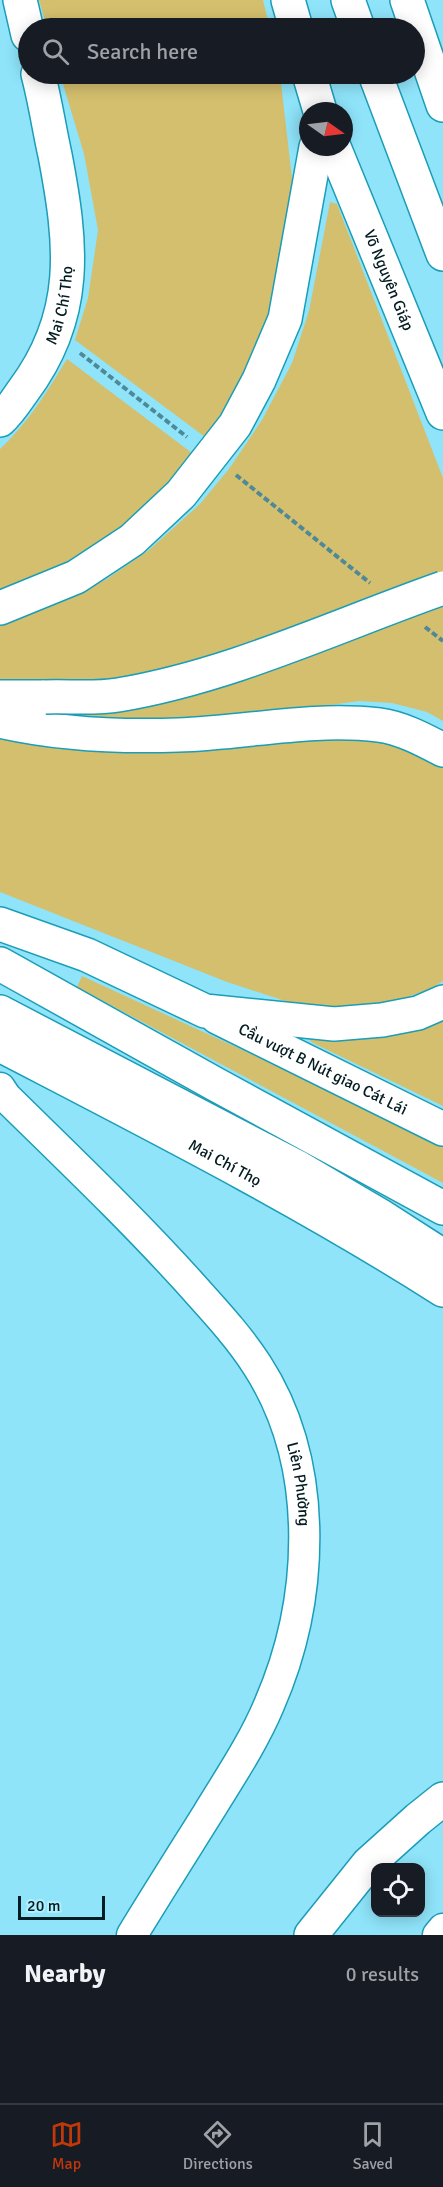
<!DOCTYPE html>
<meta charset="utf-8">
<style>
body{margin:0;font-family:Signika,sans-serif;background:#20242c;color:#f1f3f6}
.controls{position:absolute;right:18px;bottom:18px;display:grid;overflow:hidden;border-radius:12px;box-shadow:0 3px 15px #0003}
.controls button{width:54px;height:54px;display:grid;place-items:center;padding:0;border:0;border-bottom:2px solid #363941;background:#171b24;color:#f1f3f6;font:30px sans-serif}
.compass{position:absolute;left:299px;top:102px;width:54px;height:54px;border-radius:50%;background:#171b24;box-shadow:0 3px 15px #0003;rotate:104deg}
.scale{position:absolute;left:18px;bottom:15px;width:87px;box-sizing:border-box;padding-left:6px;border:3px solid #031c21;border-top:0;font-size:16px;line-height:21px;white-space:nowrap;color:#031c21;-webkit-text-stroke:4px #b1eefe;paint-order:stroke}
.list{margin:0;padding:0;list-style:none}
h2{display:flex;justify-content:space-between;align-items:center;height:78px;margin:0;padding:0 24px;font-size:26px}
h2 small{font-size:20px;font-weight:400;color:#9ea1a6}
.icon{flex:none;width:33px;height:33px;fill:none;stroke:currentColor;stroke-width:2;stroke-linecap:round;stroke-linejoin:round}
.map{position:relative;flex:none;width:443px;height:1935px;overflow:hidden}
.search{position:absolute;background:#171b24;box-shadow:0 3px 15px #0003;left:18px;right:18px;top:18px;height:66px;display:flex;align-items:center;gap:15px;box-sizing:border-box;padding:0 21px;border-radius:33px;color:#9ea1a6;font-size:22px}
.sheet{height:168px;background:#171b24}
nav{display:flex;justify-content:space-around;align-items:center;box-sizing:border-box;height:84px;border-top:2px solid #363941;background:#171b24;font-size:16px;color:#9ea1a6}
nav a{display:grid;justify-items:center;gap:3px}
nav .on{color:#c1380b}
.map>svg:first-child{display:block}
</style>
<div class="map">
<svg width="443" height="1935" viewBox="0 0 443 1935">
<rect width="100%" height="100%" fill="#8fe4fa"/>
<path fill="#d4bf6e" d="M39 0H263L270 28H47Z
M60 74H280L293 187 273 315 252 370 209 440 75 340 88 298 98 230 84 154Z
M330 202 337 204 443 478V721L427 712 392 703 359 701 194 724 58 718 100 713 99 679 0 684V623L49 607 107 579 149 550 199 505 229 469 262 420 292 363 309 311Z
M67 359 196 456 151 507 98 548 54 572 0 591V449C28 423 47 392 67 359Z
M348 733 385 737 443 761V981L432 988 394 1002 344 1008 294 1004 227 982 0 892V739L34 744 189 752Z
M82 976 383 1115 443 1147V1183L77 987Z
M443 1019V1106L311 1042 307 1035Z"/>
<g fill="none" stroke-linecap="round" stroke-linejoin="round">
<defs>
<g id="tertiary">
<path id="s1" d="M0 1088 6 1097C67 1157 130 1217 188 1281 212 1308 237 1334 257 1365 321 1464 315 1600 269 1705 253 1743 230 1777 208 1813 183 1853 157 1894 132 1935"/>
<path d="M438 1935 443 1929"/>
</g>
<g id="secondary">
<path d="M20 0 28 35"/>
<path id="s2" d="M0 420C9 412 16 401 23 391 80 315 72 244 55 155 49 128 45 100 38 74"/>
<path d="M0 1012 299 1168 379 1215 443 1256"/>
<path id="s3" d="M0 1045C150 1123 300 1199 443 1290"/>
</g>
<g id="trunk">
<path d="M288 0 296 28"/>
<path d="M348 0 358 28"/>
<path d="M407 0 443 105"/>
<path d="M309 74 320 111"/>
<path d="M375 74 443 254"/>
<path id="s4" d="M334 147 443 413"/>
<path d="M0 608 76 577 132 540 181 494 235 425 259 380 285 319 316 147"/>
<path d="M0 697H45"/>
<path d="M0 721C57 734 119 737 178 735 245 733 311 717 379 725 402 728 424 740 443 750"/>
<path d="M0 924 87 955 205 1011 334 1024 382 1020 418 1013 443 1002"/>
<path d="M0 964 215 1084 443 1208"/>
<path id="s5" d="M217 1017 443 1129"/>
<path d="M311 1935 368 1864 418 1819 443 1799"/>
</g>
</defs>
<use href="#tertiary" stroke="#1b9db7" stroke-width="33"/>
<use href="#secondary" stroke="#1b9db7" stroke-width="36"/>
<use href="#trunk" stroke="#1b9db7" stroke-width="36"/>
<path stroke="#4f8997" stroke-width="4" stroke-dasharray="6 3" stroke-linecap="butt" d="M80 353 187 437
M236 475 370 583
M425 627 443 641"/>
<use href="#tertiary" stroke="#fff" stroke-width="30"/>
<use href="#secondary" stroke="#fff" stroke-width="33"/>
<use href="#trunk" stroke="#fff" stroke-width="33"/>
<defs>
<path id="trunk-bridge" d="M45 697C68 696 94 699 118 695 231 676 335 626 443 588"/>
</defs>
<use href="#trunk-bridge" stroke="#1b9db7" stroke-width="36" stroke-linecap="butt"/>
<use href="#trunk-bridge" stroke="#fff" stroke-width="33"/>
</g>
<g text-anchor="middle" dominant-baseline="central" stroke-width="4.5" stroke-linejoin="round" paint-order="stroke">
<g font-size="16" fill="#031c21" stroke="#b1eefe">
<text stroke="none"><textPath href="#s4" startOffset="144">Võ Nguyên Giáp</textPath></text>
<text stroke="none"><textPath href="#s2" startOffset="132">Mai Chí Thọ</textPath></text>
<text stroke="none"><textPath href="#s5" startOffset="118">Cầu vượt B Nút giao Cát Lái</textPath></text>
<text stroke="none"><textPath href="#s3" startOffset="254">Mai Chí Thọ</textPath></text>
<text stroke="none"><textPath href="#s1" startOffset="506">Liên Phường</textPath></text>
</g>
</g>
</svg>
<div class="controls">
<button><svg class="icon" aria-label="locate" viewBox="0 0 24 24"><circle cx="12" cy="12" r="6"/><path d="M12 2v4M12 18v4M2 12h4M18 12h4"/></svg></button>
</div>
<svg class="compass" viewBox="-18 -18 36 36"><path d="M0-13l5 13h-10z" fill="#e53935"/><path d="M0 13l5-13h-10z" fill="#9ea1a6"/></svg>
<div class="scale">20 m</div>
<div class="search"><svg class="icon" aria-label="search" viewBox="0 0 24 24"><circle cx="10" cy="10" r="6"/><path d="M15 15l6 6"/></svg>Search here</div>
</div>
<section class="sheet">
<h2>Nearby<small>0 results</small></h2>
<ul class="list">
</ul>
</section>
<nav>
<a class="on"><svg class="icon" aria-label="map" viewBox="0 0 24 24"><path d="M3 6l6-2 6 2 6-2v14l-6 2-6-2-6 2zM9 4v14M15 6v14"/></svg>Map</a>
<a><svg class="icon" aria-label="directions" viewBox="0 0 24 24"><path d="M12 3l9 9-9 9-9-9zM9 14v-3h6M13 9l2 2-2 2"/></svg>Directions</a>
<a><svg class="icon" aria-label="saved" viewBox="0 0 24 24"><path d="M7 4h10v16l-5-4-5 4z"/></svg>Saved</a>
</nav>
